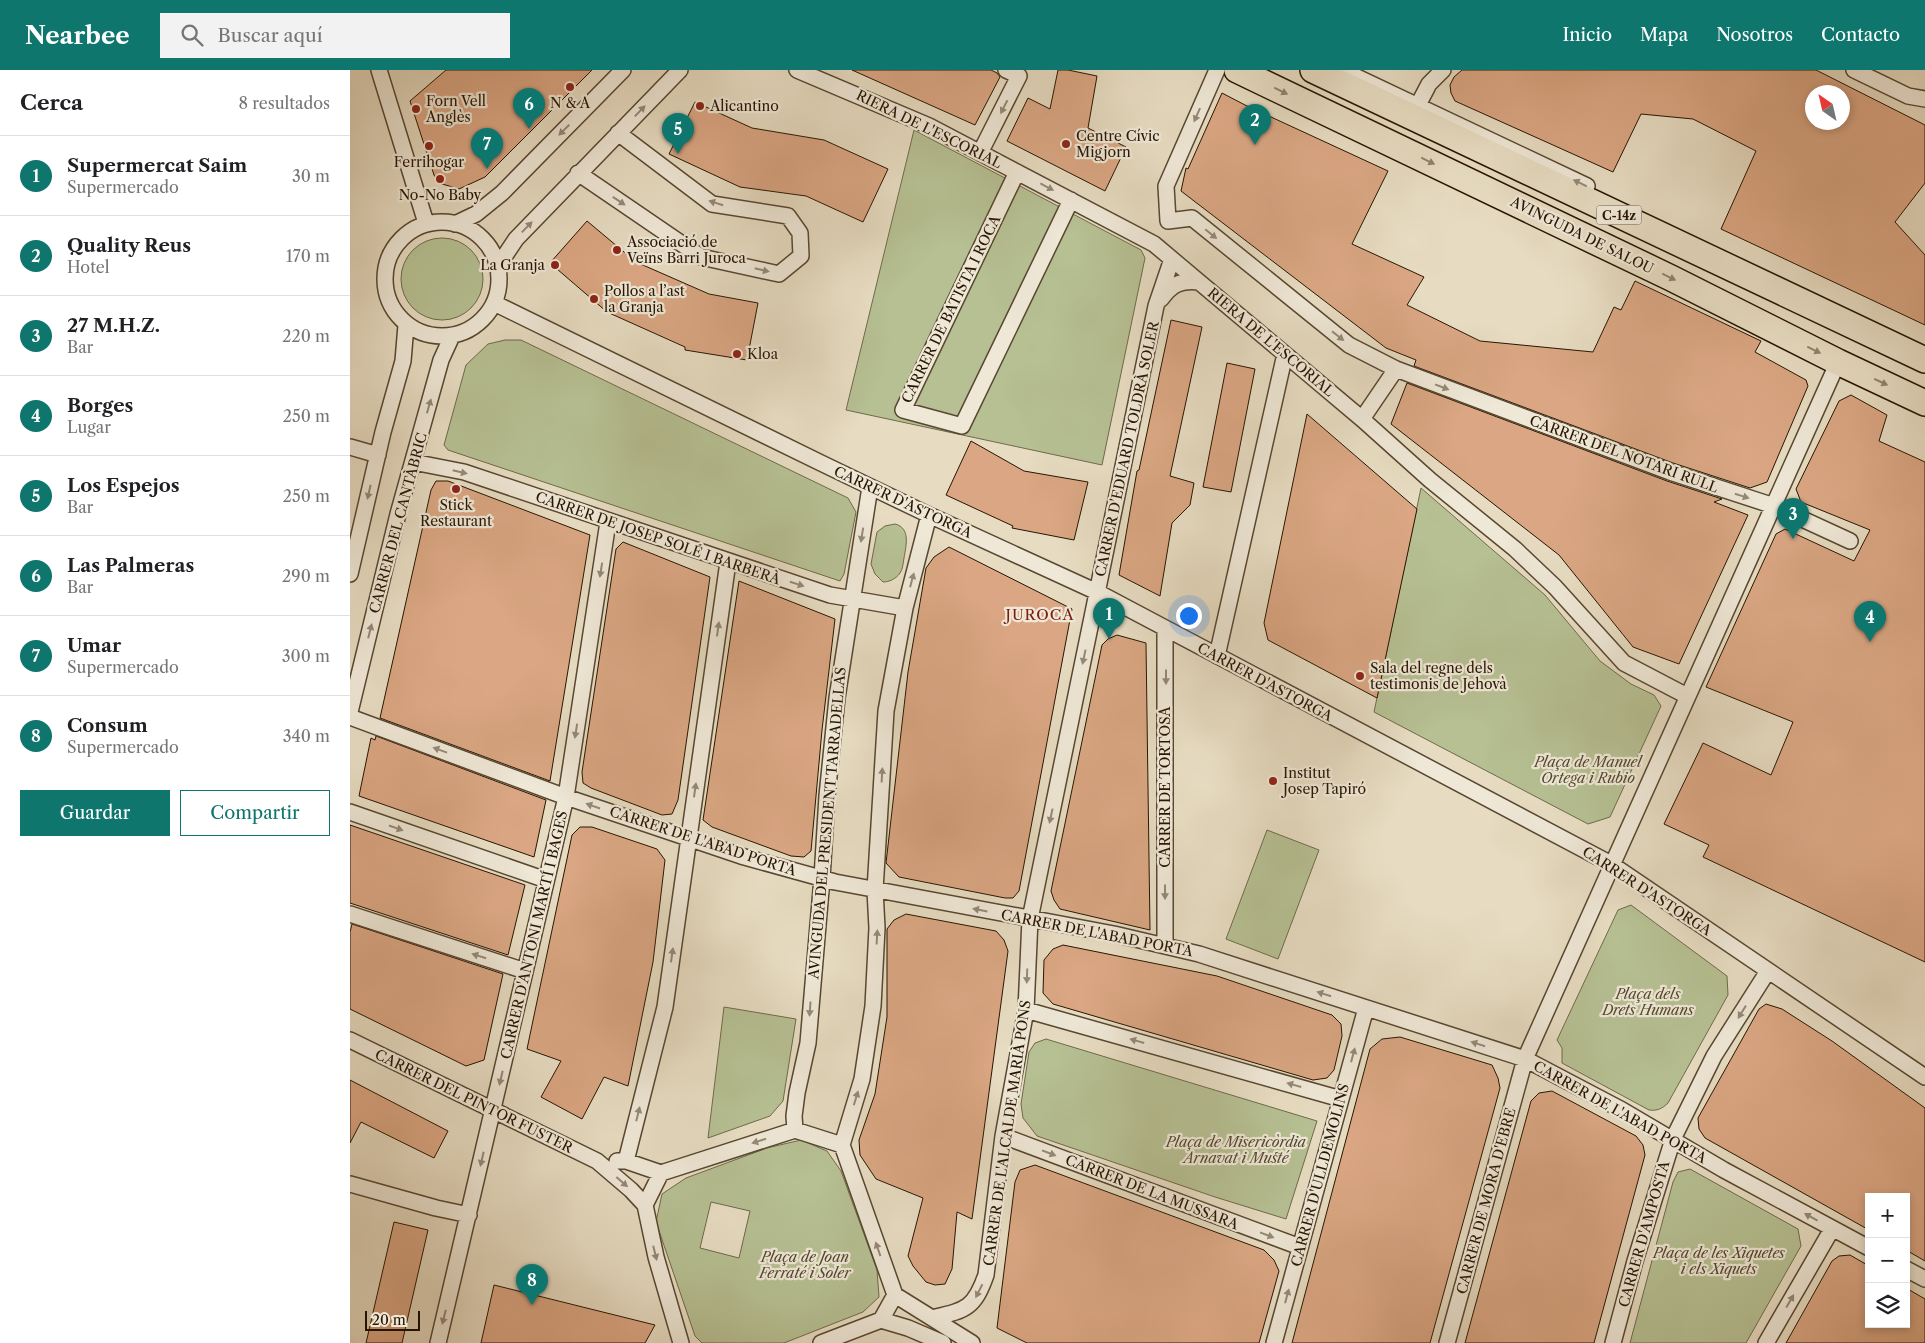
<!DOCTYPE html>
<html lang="es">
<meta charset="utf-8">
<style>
body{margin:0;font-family:"Libre Caslon Text",serif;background:#f2f2f2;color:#202124}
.controls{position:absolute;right:15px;bottom:15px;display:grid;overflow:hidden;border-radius:0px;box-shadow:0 2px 8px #0003}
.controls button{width:45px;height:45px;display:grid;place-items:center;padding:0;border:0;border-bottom:1px solid #e0e0e0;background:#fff;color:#202124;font:25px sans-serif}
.compass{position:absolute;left:1455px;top:15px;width:45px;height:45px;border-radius:50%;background:#fff;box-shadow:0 2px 8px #0003;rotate:326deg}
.scale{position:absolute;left:15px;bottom:12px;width:55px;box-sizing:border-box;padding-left:5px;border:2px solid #271501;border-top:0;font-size:14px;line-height:18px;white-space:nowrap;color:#271501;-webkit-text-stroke:4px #efe8d7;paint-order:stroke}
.you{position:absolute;left:838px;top:545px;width:18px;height:18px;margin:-12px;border:4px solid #fff;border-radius:50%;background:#1a73e8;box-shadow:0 0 0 8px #1a73e833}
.badge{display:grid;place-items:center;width:32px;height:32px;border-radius:50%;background:#0f766e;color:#fff;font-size:16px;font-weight:700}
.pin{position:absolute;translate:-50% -41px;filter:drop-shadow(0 1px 2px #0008)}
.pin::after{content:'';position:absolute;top:26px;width:18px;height:15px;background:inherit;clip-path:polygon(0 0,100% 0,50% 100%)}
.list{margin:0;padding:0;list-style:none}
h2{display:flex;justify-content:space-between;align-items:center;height:65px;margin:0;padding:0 20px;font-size:21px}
h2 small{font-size:16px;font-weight:400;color:#757577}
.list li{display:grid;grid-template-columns:32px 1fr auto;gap:15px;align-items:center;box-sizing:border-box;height:80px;padding:0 20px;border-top:1px solid #e0e0e0}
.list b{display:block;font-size:19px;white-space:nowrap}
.list p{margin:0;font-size:16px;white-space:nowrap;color:#757577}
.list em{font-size:16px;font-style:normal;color:#757577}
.actions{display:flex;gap:10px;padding:15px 20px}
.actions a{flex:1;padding:11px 0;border:1px solid #0f766e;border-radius:0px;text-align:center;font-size:18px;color:#0f766e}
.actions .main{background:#0f766e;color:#fff}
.icon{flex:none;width:28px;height:28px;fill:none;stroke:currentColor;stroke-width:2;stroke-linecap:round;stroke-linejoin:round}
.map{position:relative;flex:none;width:1575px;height:1273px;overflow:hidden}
header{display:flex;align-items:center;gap:30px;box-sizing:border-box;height:70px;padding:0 25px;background:#0f766e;color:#fff}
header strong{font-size:24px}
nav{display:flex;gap:28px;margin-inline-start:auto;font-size:18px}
.search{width:350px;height:45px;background:#f2f2f2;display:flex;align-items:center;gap:12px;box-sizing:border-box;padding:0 18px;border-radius:0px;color:#757577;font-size:19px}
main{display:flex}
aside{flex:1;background:#fff}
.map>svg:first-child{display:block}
</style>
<header>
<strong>Nearbee</strong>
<div class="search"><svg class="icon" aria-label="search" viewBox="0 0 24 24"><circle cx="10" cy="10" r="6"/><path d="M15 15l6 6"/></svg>Buscar aquí</div>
<nav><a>Inicio</a><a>Mapa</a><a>Nosotros</a><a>Contacto</a></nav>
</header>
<main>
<aside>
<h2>Cerca<small>8 resultados</small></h2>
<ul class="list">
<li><span class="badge">1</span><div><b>Supermercat Saim</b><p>Supermercado</p></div><em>30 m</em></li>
<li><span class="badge">2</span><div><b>Quality Reus</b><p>Hotel</p></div><em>170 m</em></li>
<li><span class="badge">3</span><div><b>27 M.H.Z.</b><p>Bar</p></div><em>220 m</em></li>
<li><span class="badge">4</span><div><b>Borges</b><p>Lugar</p></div><em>250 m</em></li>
<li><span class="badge">5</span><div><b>Los Espejos</b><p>Bar</p></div><em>250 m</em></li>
<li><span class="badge">6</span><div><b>Las Palmeras</b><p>Bar</p></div><em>290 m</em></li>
<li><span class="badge">7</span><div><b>Umar</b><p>Supermercado</p></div><em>300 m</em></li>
<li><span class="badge">8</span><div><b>Consum</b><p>Supermercado</p></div><em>340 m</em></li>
</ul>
<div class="actions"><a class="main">Guardar</a><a>Compartir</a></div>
</aside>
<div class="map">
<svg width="1575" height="1273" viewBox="0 0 1575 1273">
<rect width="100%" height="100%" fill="#e7dcc2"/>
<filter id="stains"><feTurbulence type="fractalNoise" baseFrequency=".004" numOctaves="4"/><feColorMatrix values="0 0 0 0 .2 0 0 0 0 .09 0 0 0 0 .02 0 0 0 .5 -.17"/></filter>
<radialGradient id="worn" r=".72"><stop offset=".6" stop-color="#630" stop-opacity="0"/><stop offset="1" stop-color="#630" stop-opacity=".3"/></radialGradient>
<path fill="#b6c093" stroke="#6e6a4a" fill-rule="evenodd" d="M564 60 791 180 795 188 752 395 496 340Z
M51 209a41 41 0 1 1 82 0a41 41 0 1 1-82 0Z
M155 270H171L498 428 506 442 494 504 490 511 98 380 94 375 116 295 138 274Z
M1071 418 1195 525 1250 591 1281 614 1304 625 1311 636 1260 747 1238 754 1024 642Z
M545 454C561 458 556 476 554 488 553 493 553 499 550 503 546 509 539 512 533 512L525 504 521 494 527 462 535 456Z
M917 760 969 780 928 889 876 869Z
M1281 835 1377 906 1378 925 1318 1033C1312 1039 1307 1041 1299 1040L1212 993V978L1207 970 1268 840Z
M374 937 446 949 433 1031 420 1046 358 1068Z
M696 969 967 1051 936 1149 865 1127 687 1066 673 1048 671 1034 679 982 685 973Z
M451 1070 477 1081 491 1101 527 1200 529 1227 513 1242 434 1273H352L345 1266 306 1152 312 1124 336 1108 417 1078ZM361 1132 400 1141 389 1188 350 1178Z
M1340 1099 1448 1159 1451 1176 1396 1273H1280L1323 1112 1328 1102Z"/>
<path fill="#daa683" stroke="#271501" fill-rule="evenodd" d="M96 0H242L135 107 109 119 89 113 84 105 60 31Z
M502 0H641L647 3 650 7 625 55Z
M708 0H718L747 6 738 58 776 77 755 121 657 71 678 28 700 39Z
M1112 0H1466L1575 55V113L1545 152 1575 185V255L1371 159 1406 81 1343 49 1291 44 1263 102 1105 31 1101 23 1100 15 1104 7ZM1462 22H1492V52H1462Z
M872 23 895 35 1038 101 1002 174 1074 207 1057 235 1130 271 1243 282 1264 237 1271 240 1285 211 1411 271 1405 282 1456 310 1458 316 1417 412 1400 418 1323 393 1064 296 1066 290 1036 278 831 121 836 98 838 99Z
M345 32 402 58 474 70 538 99 513 152 456 126 390 117 319 84Z
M237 151 286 192 359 224 408 233 397 290 335 280V277L257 242 200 193Z
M821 250 852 257 820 406 844 413 840 435 822 453 810 526 769 505 787 401 789 400Z
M877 293 905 299 881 422 853 417Z
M1057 313 1317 411 1372 429 1364 432 1398 445 1329 594 1283 577 1209 485 1041 354Z
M1501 325 1537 345 1529 371 1575 392V892L1353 787 1359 775 1314 754 1353 673 1421 705 1443 652 1356 617 1426 464 1435 459 1504 491 1520 460 1451 432 1446 419 1489 331Z
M957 344 1067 439 1027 628 918 570 914 553Z
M621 371 674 401 738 412 724 470 662 458 663 456 596 425Z
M86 411H98L240 465 200 711 30 648 81 420Z
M273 472 360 507 328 730 322 744 312 745 241 718 233 713 232 702 266 479Z
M599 477 722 539 669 821 663 828H655L549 807 536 793 558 602 576 498 584 487Z
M389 511 485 549 472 660 461 781 454 787 441 786 362 757 353 750Z
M767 565 796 573 800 860 710 839 704 830 701 821 752 575 758 569Z
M26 666 196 730 184 787 9 726 21 668 25 670Z
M0 755 175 815 158 885 0 833Z
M230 757H242L307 779 315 790 303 892 278 1016 254 1007 232 1049 191 1027 211 991 177 979 222 765Z
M556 844 646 861 654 870 658 881 622 1149 607 1142 602 1199 595 1214 585 1215 576 1212 563 1196 558 1186 573 1128 526 1109 510 1085 509 1070 525 1024 537 947V859L544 850Z
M2 854 153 904 134 990 116 996 0 939V862Z
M713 875 867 906 982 945 991 954 992 966 984 1000 977 1008 963 1010 703 934 693 923 694 890 703 879Z
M1416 934 1432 939 1482 971 1575 1038V1191L1556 1180V1127H1519V1160L1355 1068 1349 1059 1348 1048 1409 939Z
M1050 967 1142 995 1148 1008 1150 1018 1080 1273H942L1020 979 1032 969Z
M0 1010 98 1061 84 1088 11 1052 0 1073Z
M1202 1021 1286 1066 1293 1075 1295 1085 1244 1273H1115L1181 1031 1189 1023Z
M685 1095 914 1180 924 1190 929 1201 909 1273H677L647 1258 665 1112 670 1100Z
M44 1152 78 1160 52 1273H16Z
M1500 1185 1519 1196V1254H1556V1218L1575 1229V1273H1436L1482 1191 1489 1186Z
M144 1215 305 1255 295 1273H131Z"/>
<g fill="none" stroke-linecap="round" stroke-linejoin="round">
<defs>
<path id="street" d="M29 0 76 153
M447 0 579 56 804 174 1012 349 1080 410 1165 479 1205 517 1274 593 1337 626
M992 0 1237 116
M1504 0 1558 26 1575 29
M1068 35 1079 14 1093 0
M630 83 669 6 656 0
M667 102 553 340 612 356 721 130
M228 103 351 187 429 204 451 186 450 163 438 146 362 134 268 63
M818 151 842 148 999 275 1046 299 1320 402 1424 436 1500 471
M818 151 816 116 867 0
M35 209a57 57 0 1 1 114 0a57 57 0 1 1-114 0Z
M105 154 126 144 152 123 273 0
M148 196 166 169 330 0
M811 229C822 214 831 210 849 212
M144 233 471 393 579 445 747 522 1261 794 1575 1007
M1012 349 1046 299
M0 377 28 385
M63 392 114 402 480 525 555 538
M0 504 33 362 53 291 56 255
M867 586 935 284
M0 642 48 444 91 290 102 266
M0 647 216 727 391 786 485 812 764 864 849 884 1175 989 1272 1040 1374 1100 1519 1178
M0 742 196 810
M0 844 175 901
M815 876V558
M676 940 991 1029
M0 970 247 1091 281 1120 295 1135
M445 1060 444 1046 447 1023 458 973 472 808 477 726 487 628 520 417
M653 1066 950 1177
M492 1075 512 1009 523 936 527 858 525 820 536 641 555 538 579 445
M267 1091H276L311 1103
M276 1091 315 937 378 492
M0 1114 86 1138 119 1145
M1556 1199 1575 1209
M545 1225 622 1273
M582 1248C616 1240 624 1239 636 1205L653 1066 676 940 680 849 806 236 822 189
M531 1250 558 1258 593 1273
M88 1273 216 727 258 452
M331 1273 306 1187 295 1135 311 1103 445 1060 492 1075 545 1225 531 1250 471 1273
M924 1273 1016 938
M1097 1273 1175 989 1488 292
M1263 1273 1285 1191 1323 1069 1364 986 1418 901
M1416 1273 1482 1159"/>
<path id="primary" d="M887 0 1321 208 1488 292 1575 333
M963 0 1575 290"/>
</defs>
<use href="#street" stroke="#574731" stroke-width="18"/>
<use href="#primary" stroke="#271501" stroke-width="28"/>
<use href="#street" stroke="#efe8d7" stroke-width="15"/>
<use href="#primary" stroke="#e7dcc2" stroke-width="25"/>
</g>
<defs><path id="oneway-solid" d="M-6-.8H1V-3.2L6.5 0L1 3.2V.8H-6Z" transform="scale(1.25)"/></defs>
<g fill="#91826b">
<use href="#oneway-solid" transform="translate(931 21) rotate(26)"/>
<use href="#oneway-solid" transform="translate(1078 91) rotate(26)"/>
<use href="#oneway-solid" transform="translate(1319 207) rotate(26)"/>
<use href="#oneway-solid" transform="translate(1464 280) rotate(26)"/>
<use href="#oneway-solid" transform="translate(1531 312) rotate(25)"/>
</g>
<g fill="#958977">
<use href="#oneway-solid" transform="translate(654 37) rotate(117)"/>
<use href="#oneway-solid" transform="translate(290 41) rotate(-46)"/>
<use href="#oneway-solid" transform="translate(847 45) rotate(114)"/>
<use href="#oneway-solid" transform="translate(214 60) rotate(135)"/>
<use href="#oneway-solid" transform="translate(1230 113) rotate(-154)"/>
<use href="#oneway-solid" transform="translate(697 117) rotate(28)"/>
<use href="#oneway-solid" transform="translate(269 131) rotate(34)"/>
<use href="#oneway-solid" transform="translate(366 133) rotate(-163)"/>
<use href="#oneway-solid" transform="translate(177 157) rotate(-46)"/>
<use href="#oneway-solid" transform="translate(861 164) rotate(39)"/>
<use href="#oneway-solid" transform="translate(412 200) rotate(13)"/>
<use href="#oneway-solid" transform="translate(988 266) rotate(38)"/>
<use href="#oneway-solid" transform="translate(1092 317) rotate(21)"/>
<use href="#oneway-solid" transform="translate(79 336) rotate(-74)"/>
<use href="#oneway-solid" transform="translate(110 402) rotate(13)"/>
<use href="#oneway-solid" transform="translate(19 422) rotate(103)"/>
<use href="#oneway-solid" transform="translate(1392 426) rotate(18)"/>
<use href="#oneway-solid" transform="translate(512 465) rotate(99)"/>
<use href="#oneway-solid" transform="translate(251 500) rotate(99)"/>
<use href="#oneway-solid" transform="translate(562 510) rotate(-75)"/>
<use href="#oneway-solid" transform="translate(447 514) rotate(18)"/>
<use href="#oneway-solid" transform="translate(368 559) rotate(-82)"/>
<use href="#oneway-solid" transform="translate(20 561) rotate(-76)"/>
<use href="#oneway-solid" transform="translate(734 587) rotate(102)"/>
<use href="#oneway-solid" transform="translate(816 607) rotate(90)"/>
<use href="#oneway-solid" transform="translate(226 661) rotate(99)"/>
<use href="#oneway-solid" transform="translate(90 680) rotate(-160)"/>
<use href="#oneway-solid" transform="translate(532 705) rotate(-87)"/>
<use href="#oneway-solid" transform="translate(345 720) rotate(-82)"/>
<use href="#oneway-solid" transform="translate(243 736) rotate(-161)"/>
<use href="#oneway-solid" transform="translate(701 746) rotate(102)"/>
<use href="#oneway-solid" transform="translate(46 758) rotate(19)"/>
<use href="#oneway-solid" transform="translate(815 822) rotate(90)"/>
<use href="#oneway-solid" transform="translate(630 840) rotate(-169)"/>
<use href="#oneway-solid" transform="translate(527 867) rotate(-87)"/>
<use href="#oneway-solid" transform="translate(322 885) rotate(-82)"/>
<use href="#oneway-solid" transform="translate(129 886) rotate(-162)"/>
<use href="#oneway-solid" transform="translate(677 906) rotate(92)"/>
<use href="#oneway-solid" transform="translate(974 924) rotate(-162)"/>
<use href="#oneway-solid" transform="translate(460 939) rotate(94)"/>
<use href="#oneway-solid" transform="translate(1392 942) rotate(122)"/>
<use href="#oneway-solid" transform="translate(787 971) rotate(-164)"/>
<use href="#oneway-solid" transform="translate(1128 974) rotate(-162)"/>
<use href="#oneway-solid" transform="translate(1003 985) rotate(-75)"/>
<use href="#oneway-solid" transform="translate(151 1008) rotate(103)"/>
<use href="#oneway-solid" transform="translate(944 1015) rotate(-164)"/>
<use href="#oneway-solid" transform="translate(506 1028) rotate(-73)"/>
<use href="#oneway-solid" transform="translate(288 1044) rotate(-76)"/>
<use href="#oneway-solid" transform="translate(409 1071) rotate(162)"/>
<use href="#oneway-solid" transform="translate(699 1083) rotate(21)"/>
<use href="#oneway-solid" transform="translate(132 1089) rotate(103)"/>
<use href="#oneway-solid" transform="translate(272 1112) rotate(41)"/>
<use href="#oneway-solid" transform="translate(1461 1147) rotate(-151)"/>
<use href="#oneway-solid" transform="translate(917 1165) rotate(21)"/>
<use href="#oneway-solid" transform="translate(528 1179) rotate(-109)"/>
<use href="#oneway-solid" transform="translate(305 1183) rotate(76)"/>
<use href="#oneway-solid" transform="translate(629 1221) rotate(117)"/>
<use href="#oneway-solid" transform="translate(937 1226) rotate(-75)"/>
<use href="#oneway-solid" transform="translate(1440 1231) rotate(-60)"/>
<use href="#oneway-solid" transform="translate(94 1247) rotate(104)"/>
</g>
<g fill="#8f2418" stroke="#efe8d7" stroke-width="2">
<circle cx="220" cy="17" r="5"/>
<circle cx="350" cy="36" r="5"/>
<circle cx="66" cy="39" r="5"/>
<circle cx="716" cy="74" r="5"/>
<circle cx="79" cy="76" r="5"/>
<circle cx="90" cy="109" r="5"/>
<circle cx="267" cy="180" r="5"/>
<circle cx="205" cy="195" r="5"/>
<circle cx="244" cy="229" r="5"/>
<circle cx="387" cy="284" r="5"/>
<circle cx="106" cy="419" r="5"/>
<circle cx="1010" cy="606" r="5"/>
<circle cx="923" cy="711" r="5"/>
</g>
<g text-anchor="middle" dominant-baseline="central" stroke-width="4.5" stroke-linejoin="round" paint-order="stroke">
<rect fill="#efe8d7" stroke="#635441" stroke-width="1" x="1246.5" y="135.5" width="45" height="19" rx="4"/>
<g font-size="12" font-weight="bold" fill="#271501">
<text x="1269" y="145">C-14z</text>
</g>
<g font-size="14" fill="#271501" stroke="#efe8d7" text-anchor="start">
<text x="76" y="31">Forn Vell<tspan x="76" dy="16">Anglès</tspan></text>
<text x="220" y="33" text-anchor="middle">N &amp; A</text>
<text x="360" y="36">Alicantino</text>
<text x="726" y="66">Centre Cívic<tspan x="726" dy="16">Migjorn</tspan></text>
<text x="79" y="92" text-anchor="middle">Ferrihogar</text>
<text x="90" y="125" text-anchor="middle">No-No Baby</text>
<text x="277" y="172">Associació de<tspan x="277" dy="16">Veïns Barri Juroca</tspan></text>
<text x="195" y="195" text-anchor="end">La Granja</text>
<text x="254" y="221">Pollos a l’ast<tspan x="254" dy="16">la Granja</tspan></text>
<text x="397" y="284">Kloa</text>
<text x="106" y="435" text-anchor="middle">Stick<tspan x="106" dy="16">Restaurant</tspan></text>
<text x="1020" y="598">Sala del regne dels<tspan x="1020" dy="16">testimonis de Jehovà</tspan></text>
<text x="933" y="703">Institut<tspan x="933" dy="16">Josep Tapiró</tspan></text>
</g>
<g font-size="14" fill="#271501" stroke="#efe8d7">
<text transform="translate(579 59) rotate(26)">RIERA DE L'ESCORIAL</text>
<text transform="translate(1232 165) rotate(26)">AVINGUDA DE SALOU</text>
<text transform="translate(601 239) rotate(-64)">CARRER DE BATISTA I ROCA</text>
<text transform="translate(921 272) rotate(40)">RIERA DE L'ESCORIAL</text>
<text transform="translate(777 379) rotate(-78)">CARRER D'EDUARD TOLDRÀ SOLER</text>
<text transform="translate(1274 384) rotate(20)">CARRER DEL NOTARI RULL</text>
<text transform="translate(553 432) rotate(25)">CARRER D'ASTORGA</text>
<text transform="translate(48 453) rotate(-75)">CARRER DEL CANTÀBRIC</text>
<text transform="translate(308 468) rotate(19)">CARRER DE JOSEP SOLÉ I BARBERÀ</text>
<text transform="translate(915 612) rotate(28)">CARRER D'ASTORGA</text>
<text transform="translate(815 717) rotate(-90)">CARRER DE TORTOSA</text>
<text transform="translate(477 753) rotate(-85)">AVINGUDA DEL PRESIDENT TARRADELLAS</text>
<text transform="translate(353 771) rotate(18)">CARRER DE L'ABAD PORTA</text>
<text transform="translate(1297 821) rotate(33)">CARRER D'ASTORGA</text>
<text transform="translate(747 863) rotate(11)">CARRER DE L'ABAD PORTA</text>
<text transform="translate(184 865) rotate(-77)">CARRER D'ANTONI MARTÍ I BAGES</text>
<text transform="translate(124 1031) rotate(26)">CARRER DEL PINTOR FUSTER</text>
<text transform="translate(1270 1042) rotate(29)">CARRER DE L'ABAD PORTA</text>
<text transform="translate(657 1063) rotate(-82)">CARRER DE L'ALCALDE MARIÀ PONS</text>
<text transform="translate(970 1105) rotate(-75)">CARRER D'ULLDEMOLINS</text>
<text transform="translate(802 1122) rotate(21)">CARRER DE LA MUSSARA</text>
<text transform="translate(1136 1131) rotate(-75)">CARRER DE MORA D'EBRE</text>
<text transform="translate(1294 1164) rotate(-74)">CARRER D'AMPOSTA</text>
</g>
<g font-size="14" font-style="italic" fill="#52482d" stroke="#efe8d7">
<text x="1238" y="692">Plaça de Manuel<tspan x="1238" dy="16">Ortega i Rubio</tspan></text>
<text x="1298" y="924">Plaça dels<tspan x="1298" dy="16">Drets Humans</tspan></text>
<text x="886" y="1072">Plaça de Misericòrdia<tspan x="886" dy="16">Arnavat i Musté</tspan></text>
<text x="1369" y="1183">Plaça de les Xiquetes<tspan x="1369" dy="16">i els Xiquets</tspan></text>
<text x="455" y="1187">Plaça de Joan<tspan x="455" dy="16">Ferraté i Soler</tspan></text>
</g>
<g font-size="15" letter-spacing="1" fill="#7a1f14" stroke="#efe8d7">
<text x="690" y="544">JUROCA</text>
</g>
</g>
<rect width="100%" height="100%" filter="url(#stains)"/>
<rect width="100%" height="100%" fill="url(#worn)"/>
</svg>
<div class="controls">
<button>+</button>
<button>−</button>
<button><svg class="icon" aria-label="layers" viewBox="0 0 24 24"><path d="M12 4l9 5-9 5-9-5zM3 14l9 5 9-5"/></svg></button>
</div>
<svg class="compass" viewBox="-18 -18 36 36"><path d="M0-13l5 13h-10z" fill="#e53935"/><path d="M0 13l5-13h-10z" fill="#757577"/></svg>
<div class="scale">20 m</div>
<div class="you"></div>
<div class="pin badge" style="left:759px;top:569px">1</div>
<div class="pin badge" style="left:905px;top:75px">2</div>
<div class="pin badge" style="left:1443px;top:469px">3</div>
<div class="pin badge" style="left:1520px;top:572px">4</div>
<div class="pin badge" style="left:328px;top:84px">5</div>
<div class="pin badge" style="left:179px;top:59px">6</div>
<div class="pin badge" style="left:137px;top:99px">7</div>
<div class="pin badge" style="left:182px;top:1235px">8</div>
</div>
</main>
